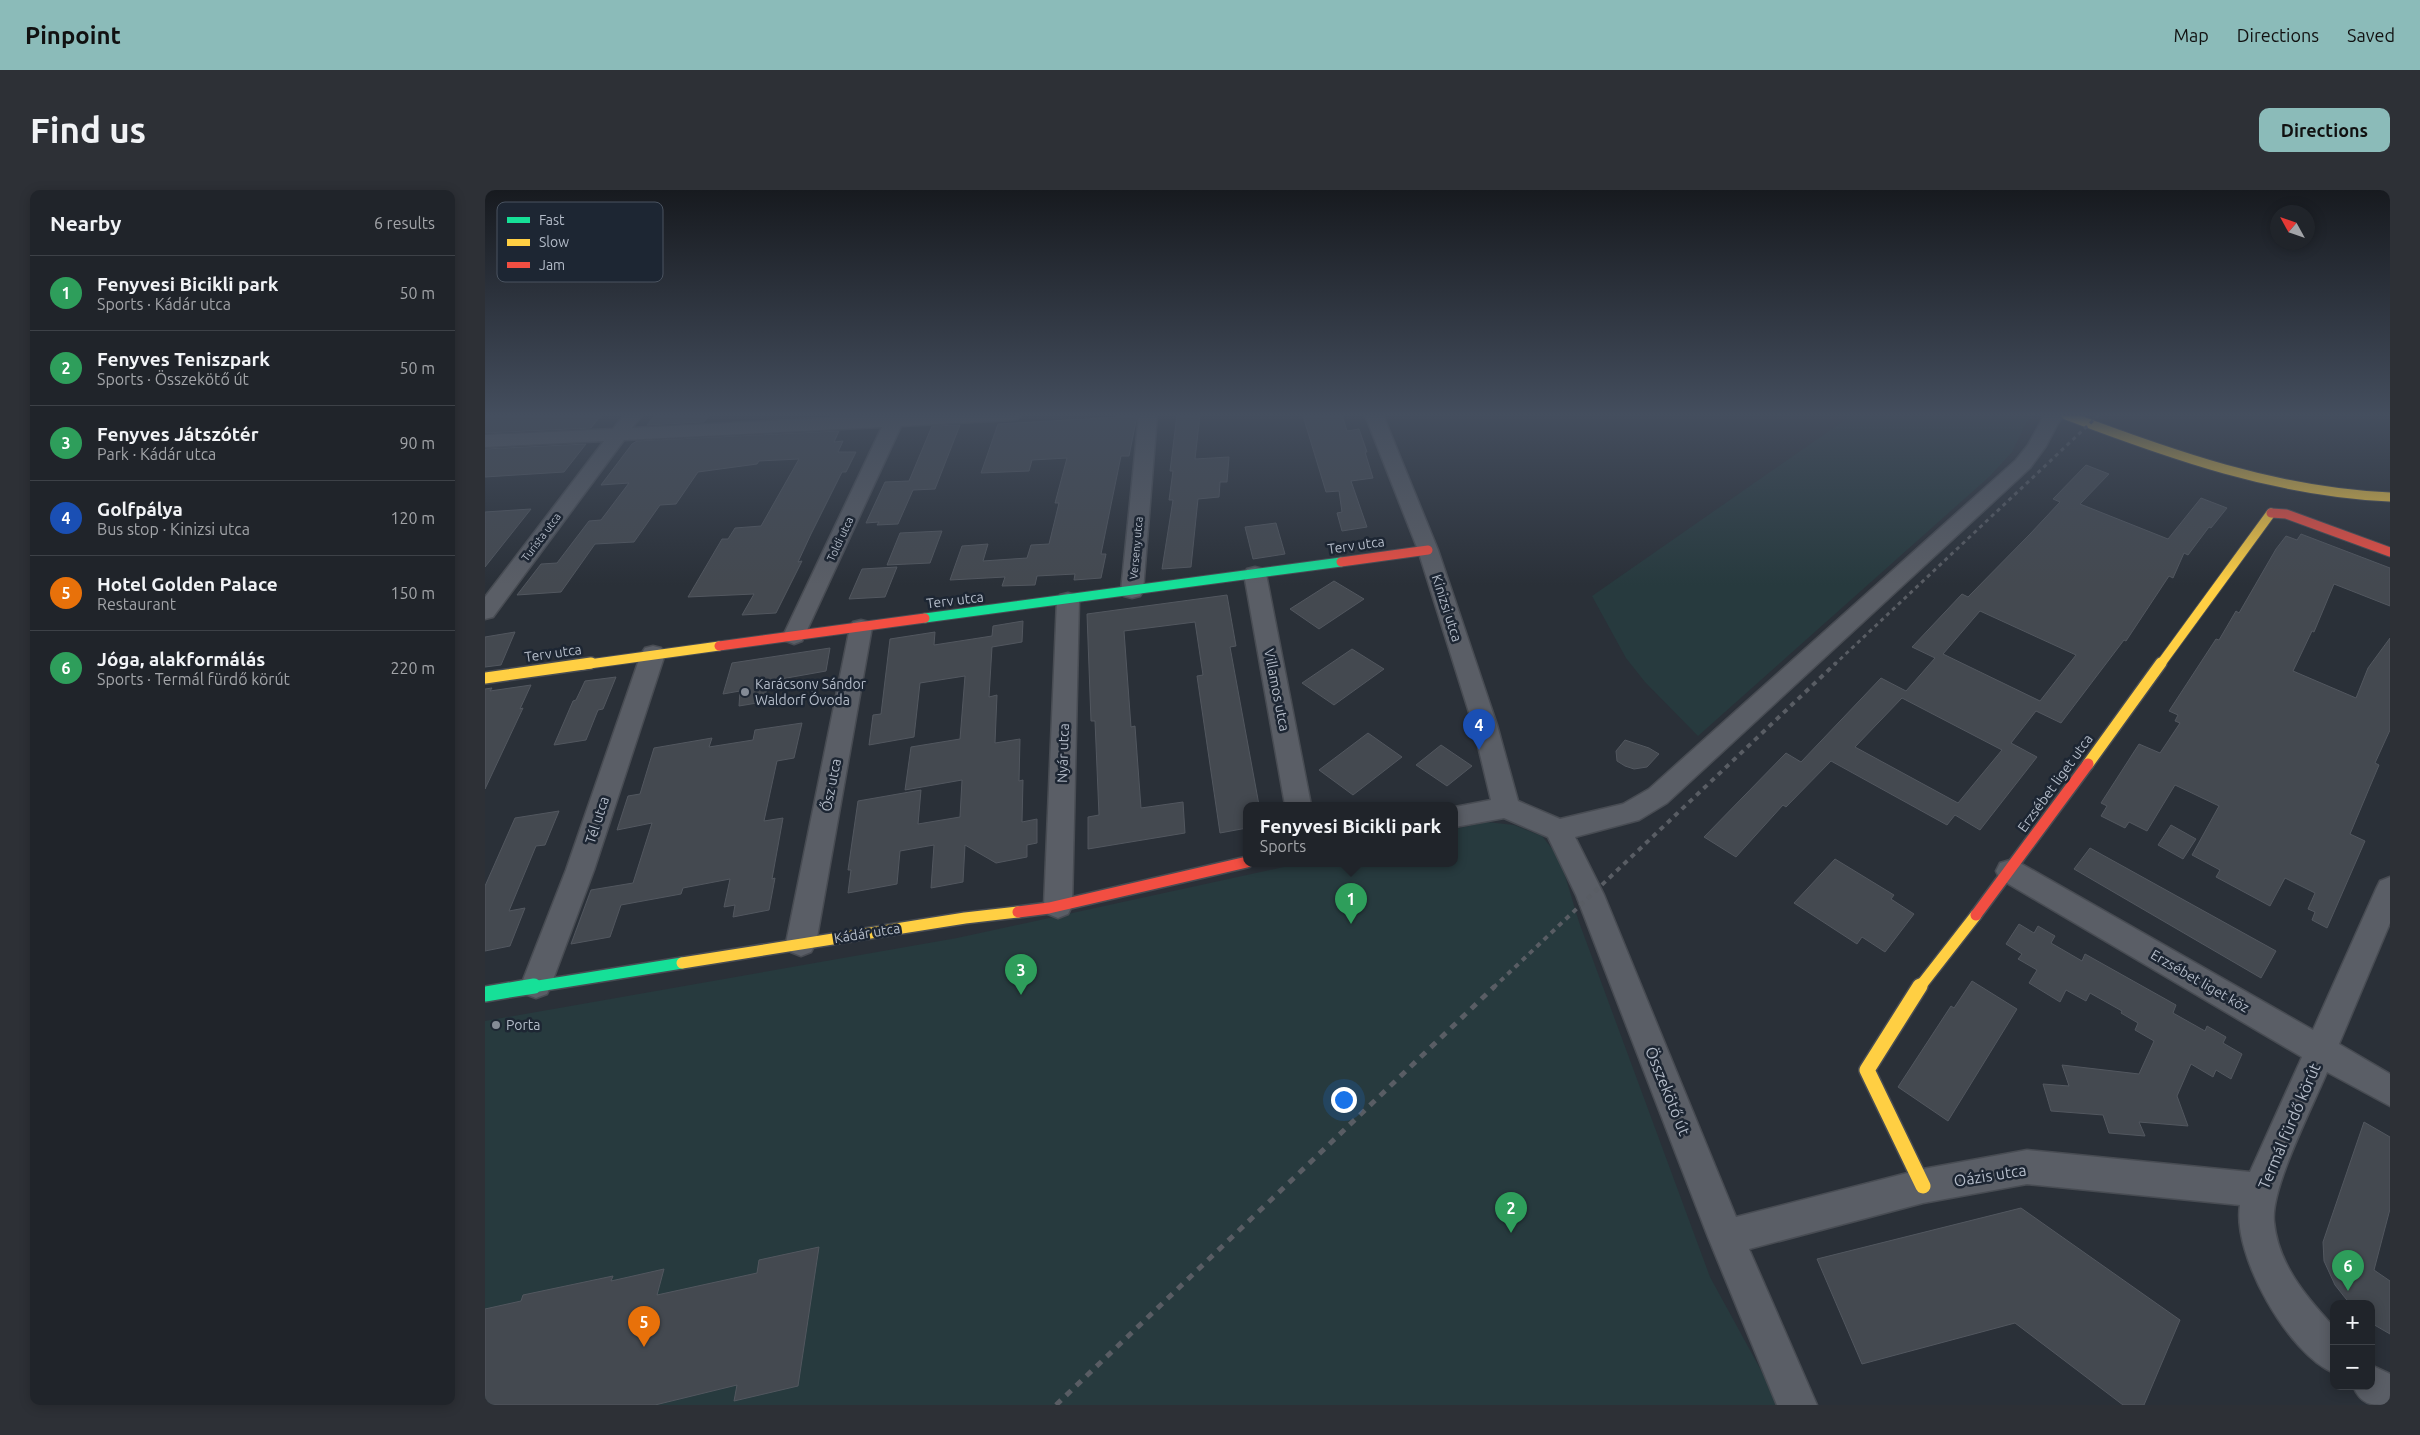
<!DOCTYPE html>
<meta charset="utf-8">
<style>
body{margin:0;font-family:Ubuntu,sans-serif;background:#2d3036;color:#f1f3f6}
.controls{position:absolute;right:15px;bottom:15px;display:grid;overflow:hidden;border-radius:10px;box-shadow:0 2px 12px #0003}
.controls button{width:45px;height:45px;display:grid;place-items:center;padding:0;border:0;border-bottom:1px solid #3d4147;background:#20242a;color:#f1f3f6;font:25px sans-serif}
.compass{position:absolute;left:1785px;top:15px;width:45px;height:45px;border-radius:50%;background:#20242a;box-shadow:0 2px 12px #0003;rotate:310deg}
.you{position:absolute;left:858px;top:909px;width:18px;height:18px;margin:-12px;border:4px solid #fff;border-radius:50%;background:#1a73e8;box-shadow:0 0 0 8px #1a73e833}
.badge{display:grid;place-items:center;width:32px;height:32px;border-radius:50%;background:#8bbbb9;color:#fff;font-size:16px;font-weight:700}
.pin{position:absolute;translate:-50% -41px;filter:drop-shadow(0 1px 2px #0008)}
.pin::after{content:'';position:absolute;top:26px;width:18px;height:15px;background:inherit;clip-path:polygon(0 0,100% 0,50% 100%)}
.popup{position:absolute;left:758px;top:612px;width:215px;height:65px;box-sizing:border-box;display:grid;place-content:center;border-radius:10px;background:#20242a;filter:drop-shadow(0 1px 4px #0005);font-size:16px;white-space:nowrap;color:#a2a4a8}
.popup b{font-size:19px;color:#f1f3f6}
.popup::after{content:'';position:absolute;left:50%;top:100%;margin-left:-10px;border:10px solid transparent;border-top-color:#20242a}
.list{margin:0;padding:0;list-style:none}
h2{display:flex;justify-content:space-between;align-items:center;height:65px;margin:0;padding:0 20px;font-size:21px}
h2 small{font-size:16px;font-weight:400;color:#a2a4a8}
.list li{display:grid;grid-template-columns:32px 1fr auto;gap:15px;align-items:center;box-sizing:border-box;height:75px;padding:0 20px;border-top:1px solid #3d4147}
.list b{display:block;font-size:19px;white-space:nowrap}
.list p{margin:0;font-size:16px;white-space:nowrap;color:#a2a4a8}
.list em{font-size:16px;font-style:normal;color:#a2a4a8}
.map{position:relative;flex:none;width:1905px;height:1215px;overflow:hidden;border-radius:10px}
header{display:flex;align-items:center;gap:30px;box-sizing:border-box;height:70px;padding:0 25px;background:#8bbbb9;color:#111}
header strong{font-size:24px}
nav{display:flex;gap:28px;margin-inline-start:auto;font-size:18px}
.intro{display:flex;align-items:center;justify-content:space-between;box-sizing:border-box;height:120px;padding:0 30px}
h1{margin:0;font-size:35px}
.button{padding:12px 22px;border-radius:10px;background:#8bbbb9;color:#111;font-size:18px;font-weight:700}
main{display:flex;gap:30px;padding:0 30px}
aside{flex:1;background:#20242a;border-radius:10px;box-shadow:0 2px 12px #0003}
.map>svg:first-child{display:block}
</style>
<header>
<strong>Pinpoint</strong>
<nav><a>Map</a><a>Directions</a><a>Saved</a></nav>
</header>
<div class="intro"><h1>Find us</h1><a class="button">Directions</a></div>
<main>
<aside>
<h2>Nearby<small>6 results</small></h2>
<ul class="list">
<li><span class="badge" style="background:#2e9e5b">1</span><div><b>Fenyvesi Bicikli park</b><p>Sports · Kádár utca</p></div><em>50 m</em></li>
<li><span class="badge" style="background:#2e9e5b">2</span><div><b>Fenyves Teniszpark</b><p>Sports · Összekötő út</p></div><em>50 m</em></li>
<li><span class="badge" style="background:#2e9e5b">3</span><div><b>Fenyves Játszótér</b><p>Park · Kádár utca</p></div><em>90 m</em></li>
<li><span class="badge" style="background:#1a4fb4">4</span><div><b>Golfpálya</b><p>Bus stop · Kinizsi utca</p></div><em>120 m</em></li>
<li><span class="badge" style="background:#e8710a">5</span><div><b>Hotel Golden Palace</b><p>Restaurant</p></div><em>150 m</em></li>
<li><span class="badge" style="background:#2e9e5b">6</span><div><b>Jóga, alakformálás</b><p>Sports · Termál fürdő körút</p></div><em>220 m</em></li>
</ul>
</aside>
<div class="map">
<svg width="1905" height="1215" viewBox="0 0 1905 1215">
<rect width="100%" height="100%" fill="#2a3038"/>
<path fill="#273a3e" d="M1367 225H1545L1527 262 1505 286 1213 546 1160 492 1141 468 1107 406Z
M1002 632 1029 635 1057 646 1075 669 1094 732 1225 1087 1295 1215H0V831L472 748 817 673H970V639Z"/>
<path fill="#444950" stroke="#52575f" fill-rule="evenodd" d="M0 225H116L106 238 0 243Z
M170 225H224L219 232 162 235Z
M692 225H715L710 269 744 267 742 292H735L734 307 713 309 706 377 677 379 688 310H684L688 281H685Z
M830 225H857L862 241 874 239 882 262H880L888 288 866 291 882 337 857 341 852 323 857 322 854 301 841 302 818 226Z
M652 226 644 266H636L616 364H621L616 388 589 390 590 384 552 386 550 395 517 396 520 387 465 390 477 356 503 354 498 371 542 368 546 355 564 354 574 313H570L582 268 547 270 544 281 496 283 513 234Z
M475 235 450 299 428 300 413 334 392 335 394 332 381 333 400 292 424 291 447 236Z
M354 241 349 252 358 251 353 262H371L361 282H357L326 344 313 372 317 371 291 423 257 425 269 404 203 407 237 349H243L250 338 276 336 314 269 274 271 272 274 213 282 191 314 175 315 149 352 110 354 76 402 32 405 56 374 72 373 104 331 116 330 144 293 116 295 147 254 152 251Z
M101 254 79 282 0 287V259Z
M1601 275 1624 284 1595 314 1683 349 1716 308 1742 318 1726 338 1724 337 1703 365 1699 363 1688 388 1684 386 1641 451 1639 450 1576 533 1551 521 1526 553 1552 567 1495 640 1470 625 1462 635 1346 571 1301 617 1298 615 1251 667 1219 647 1301 563 1316 572 1396 488 1421 501 1450 468 1427 457 1477 404 1483 407 1545 344 1575 312 1568 309ZM1495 421 1591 465 1555 511 1458 464ZM1417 508 1517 560 1473 613 1370 557Z
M46 319 0 377V322Z
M791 333 800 364 768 369 760 337Z
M457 341 445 373 402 375 415 343Z
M1816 344 1905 378V416L1849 394 1829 442 1827 441 1808 481 1871 508 1883 478 1905 448V540L1890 573 1894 575 1865 644 1880 651 1842 738 1827 730 1830 722 1823 719 1830 703 1800 688 1785 716 1731 687 1735 680 1707 665 1734 616 1690 595 1662 641 1644 632 1640 638 1616 626 1622 616 1616 613 1654 554 1675 563 1695 533 1690 531 1693 525 1684 521 1731 449 1734 450 1751 421 1754 423 1791 359 1801 346 1812 350Z
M412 377 400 407 364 409 377 379Z
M849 391 879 409 834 439 805 419Z
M742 405 751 456 745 457 774 615H762V638L735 643 712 486 718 485 710 432 639 441 646 537 650 536 656 618 698 612 700 643 603 659V627L614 625 610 531H606L602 424Z
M538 431 537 452 507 457 504 507 512 505 510 553 535 549 534 591 538 590 537 632 552 629V653L542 655V667L511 673 480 655 478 692 446 698 449 655 415 661 412 694 363 703 366 680H363L373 611 436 600 433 634 475 627 477 590 420 600 426 557 475 549 480 486 435 493 429 547 384 555 388 525 396 524 405 449 450 442 449 455 507 446 508 436Z
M30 442 16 475 0 477V447Z
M345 458 341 481 296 489 295 494 283 496 278 512 254 516 255 501 238 504 247 473Z
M867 459 899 479 849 515 817 493Z
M131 487 118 519 113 520 101 550 69 555 88 511 91 510 100 491Z
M46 495 35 519 38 518 0 599V499L7 498 5 501Z
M317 533 309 568 292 571 279 631 298 628 287 689 290 688 284 720 248 727 250 715 239 717 245 689 198 698 196 704 136 715 125 747 86 754 106 700 148 693 167 633 132 640 143 606 155 604 169 558 227 548 224 557 268 550 270 540Z
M883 543 917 567 868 605 834 580Z
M1140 550 1164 558 1174 564 1162 577 1149 579 1140 576 1132 571 1131 561Z
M956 555 987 576 962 596 931 575Z
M74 621 60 655 51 656 24 721 40 718 25 756 0 761V696L30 628Z
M1686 635 1711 649 1698 669 1673 655Z
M1605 658 1791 761 1776 788 1589 679Z
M1350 669 1409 705 1406 709 1429 724 1400 762 1377 747 1372 754 1309 713Z
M1534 734 1549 743 1553 736 1570 746 1566 753 1597 771 1600 764 1691 815 1688 823 1720 841 1722 836 1741 847 1738 853 1757 864 1746 889 1731 880 1728 887 1706 874 1692 906 1703 936 1654 932 1660 946 1624 943 1618 925 1566 921 1558 894 1584 896 1577 875 1654 884 1669 851 1650 840 1653 833 1636 823 1637 821 1605 803 1601 811 1581 800 1575 812 1544 793 1552 780 1533 769 1537 764 1521 754Z
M1487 791 1532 819 1463 931 1413 897 1466 816 1469 818Z
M1879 932 1905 947V1019L1889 1080 1905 1091V1144L1886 1133V1114H1865L1850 1095 1839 1071 1838 1052Z
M1536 1018 1695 1130 1659 1215H1638L1530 1133 1377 1174 1332 1069Z
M334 1057 313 1196 249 1211 252 1195 170 1215H0V1119L36 1111 38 1105 128 1086 126 1091 179 1079 172 1105 272 1083 274 1070Z"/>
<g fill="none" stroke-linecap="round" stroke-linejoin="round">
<defs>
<path id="street" d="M139 225H157L147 238 403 225H535L532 229 526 230 416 236 317 451 309 454 301 451 298 446 397 237 139 250 8 427 0 429V407L119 251 0 257V245L128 239Z
M654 225H672L658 401 655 406 647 408 639 406 636 401Z
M880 225H898L953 360 1012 535 1033 611 1075 629 1138 614 1164 599 1531 270 1543 255 1559 226 1580 225 1573 233 1561 256 1545 278 1182 613 1154 630 1090 647 1119 705 1251 1027 1438 979 1542 960 1765 982 1817 867 1515 689 1511 681 1515 673 1525 670 1535 673 1828 840 1891 699 1895 691 1905 687V733L1854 854 1905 884V916L1842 882C1828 916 1785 999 1789 1032 1793 1074 1821 1107 1849 1137V1183C1803 1164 1747 1065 1755 1015L1542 994 1438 1013 1264 1059 1332 1215H1292L1223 1047 1091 705 1063 647 1019 628 970 637V617L1006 610 988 535 933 360Z
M770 377 778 379 781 384 826 615H800L759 384 762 379Z
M583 403 591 405 594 410 587 716 583 724 573 728 563 724 559 716 572 410 575 405Z
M376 430 384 432 387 437 331 753 326 762 316 766 306 762 301 753 365 437 368 432Z
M168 456 176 458 180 464 109 680 66 795 62 804 51 808 40 804 36 795 81 680 156 464 160 458Z
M1886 1175 1905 1184V1215C1885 1215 1876 1215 1868 1196H1886Z"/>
<path id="fast-far2" d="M440 428 856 372"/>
<path id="fast-far1" d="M41 798 197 773"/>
<path id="fast" d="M0 804 49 796"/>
<path id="slow-far2" d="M1581 225C1687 265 1791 302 1905 307
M97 475 234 456
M1675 475 1786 323"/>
<path id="slow-far1" d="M0 488 106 473
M1603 574 1676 473
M197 773 480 728 533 722
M1434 798 1491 725"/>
<path id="slow" d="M1435 796 1382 880 1438 996"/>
<path id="jam-far1" d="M1786 323 1801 324 1905 362
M856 372 943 360
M234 456 440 428"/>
<path id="jam" d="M533 722 564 718 762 672
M1491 725 1603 574"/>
</defs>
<use href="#street" stroke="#484c53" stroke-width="3"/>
<use href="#fast-far2" stroke="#484c53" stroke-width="11"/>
<use href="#fast-far1" stroke="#484c53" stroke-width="14"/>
<use href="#fast" stroke="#484c53" stroke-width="18"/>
<use href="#slow-far2" stroke="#484c53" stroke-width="11"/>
<use href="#slow-far1" stroke="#484c53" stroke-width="14"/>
<use href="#slow" stroke="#484c53" stroke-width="18"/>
<use href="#jam-far1" stroke="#484c53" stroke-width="11"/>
<use href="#jam" stroke="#484c53" stroke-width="14"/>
<use href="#street" fill="#5a5e66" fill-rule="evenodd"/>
<use href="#fast-far2" stroke="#16e098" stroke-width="9"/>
<use href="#fast-far1" stroke="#16e098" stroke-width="11"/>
<use href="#fast" stroke="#16e098" stroke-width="15"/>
<use href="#slow-far2" stroke="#ffcf43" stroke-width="9"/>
<use href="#slow-far1" stroke="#ffcf43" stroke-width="11"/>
<use href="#slow" stroke="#ffcf43" stroke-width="15"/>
<use href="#jam-far1" stroke="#f24e42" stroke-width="9"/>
<use href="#jam" stroke="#f24e42" stroke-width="11"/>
<path stroke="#595d64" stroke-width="3" stroke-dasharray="4 4" stroke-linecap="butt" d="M1349 475 1614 225"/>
<path stroke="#595d64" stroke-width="4" stroke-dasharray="5 5" stroke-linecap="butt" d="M1008 798 1351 473"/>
<path stroke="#595d64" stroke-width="5" stroke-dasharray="7 7" stroke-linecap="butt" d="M571 1215 1010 796"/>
</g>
<linearGradient id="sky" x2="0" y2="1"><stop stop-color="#171a1f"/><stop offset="0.57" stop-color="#444e5e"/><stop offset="1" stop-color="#444e5e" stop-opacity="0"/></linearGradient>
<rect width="1905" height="395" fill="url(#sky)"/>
<g fill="#848b96" stroke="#1d2633" stroke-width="2">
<circle cx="260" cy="502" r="5"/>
<circle cx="11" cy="835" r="5"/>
</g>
<g text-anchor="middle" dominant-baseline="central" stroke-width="5" stroke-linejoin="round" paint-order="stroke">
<g font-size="11" fill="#b4bcc9" stroke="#1d2633">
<text transform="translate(56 347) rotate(-53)">Turista utca</text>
<text transform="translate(355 349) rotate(-65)">Toldi utca</text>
<text transform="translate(651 358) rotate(-85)">Verseny utca</text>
</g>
<g font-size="14" fill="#b4bcc9" stroke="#1d2633">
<text transform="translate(871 355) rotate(-8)">Terv utca</text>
<text transform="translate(470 410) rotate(-7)">Terv utca</text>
<text transform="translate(962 418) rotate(72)">Kinizsi utca</text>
<text transform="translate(68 463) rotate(-8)">Terv utca</text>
<text transform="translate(792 500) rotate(79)">Villamos utca</text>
<text transform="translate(578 563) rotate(-88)">Nyár utca</text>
<text transform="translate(1570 593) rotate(-54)">Erzsébet liget utca</text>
<text transform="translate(346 595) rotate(-79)">Ősz utca</text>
<text transform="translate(112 630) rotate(-72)">Tél utca</text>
<text transform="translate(382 743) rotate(-9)">Kádár utca</text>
<text transform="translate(1715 791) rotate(30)">Erzsébet liget köz</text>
</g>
<g font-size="14" fill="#b4bcc9" stroke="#1d2633" text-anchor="start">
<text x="270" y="494">Karácsony Sándor<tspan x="270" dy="16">Waldorf Óvoda</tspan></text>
<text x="21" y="835">Porta</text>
</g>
<g font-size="16" fill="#b4bcc9" stroke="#1d2633">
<text transform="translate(1183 901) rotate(68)">Összekötő út</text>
<text transform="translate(1804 936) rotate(-67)">Termál fürdő körút</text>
<text transform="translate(1505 985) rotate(-9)">Oázis utca</text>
</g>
</g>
<rect x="12" y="12" width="166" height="80" rx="8" fill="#1d2633" stroke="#4a5360" stroke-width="1"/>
<rect x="22" y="27" width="23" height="6" fill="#16e098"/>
<rect x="22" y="49" width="23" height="7" fill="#ffcf43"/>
<rect x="22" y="72" width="23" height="6" fill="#f24e42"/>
<g font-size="14" fill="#b4bcc9">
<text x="54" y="35">Fast</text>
<text x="54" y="57">Slow</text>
<text x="54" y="80">Jam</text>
</g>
</svg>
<div class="controls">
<button>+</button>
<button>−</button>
</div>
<svg class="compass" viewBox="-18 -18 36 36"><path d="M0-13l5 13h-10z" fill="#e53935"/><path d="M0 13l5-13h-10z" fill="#a2a4a8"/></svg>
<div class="you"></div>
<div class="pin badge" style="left:866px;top:734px;background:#2e9e5b">1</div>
<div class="popup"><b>Fenyvesi Bicikli park</b>Sports</div>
<div class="pin badge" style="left:1026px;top:1043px;background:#2e9e5b">2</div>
<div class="pin badge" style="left:536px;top:805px;background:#2e9e5b">3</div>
<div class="pin badge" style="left:994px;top:560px;background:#1a4fb4">4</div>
<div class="pin badge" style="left:159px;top:1157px;background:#e8710a">5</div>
<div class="pin badge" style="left:1863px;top:1101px;background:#2e9e5b">6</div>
</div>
</main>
